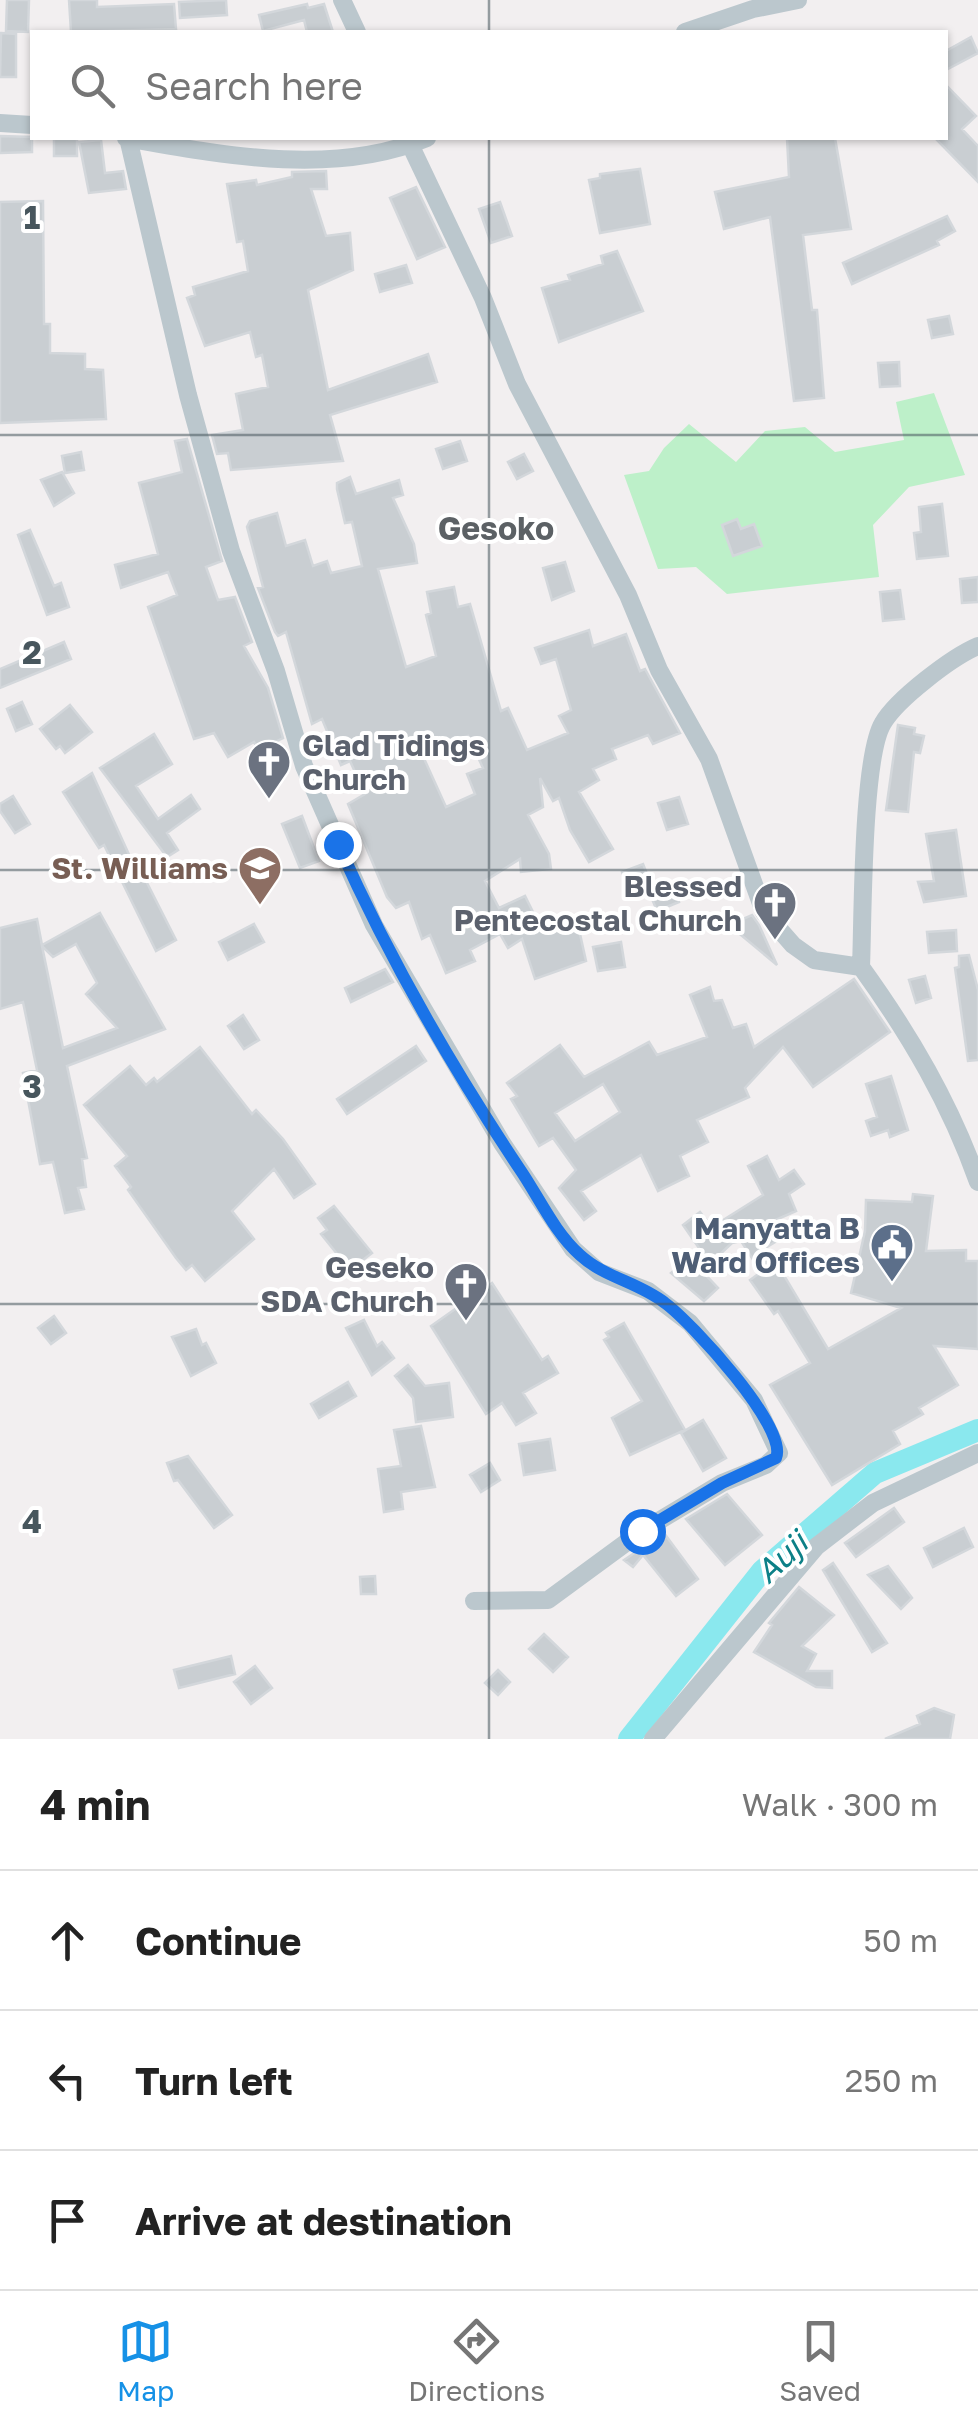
<!DOCTYPE html>
<meta charset="utf-8">
<style>
body{margin:0;font-family:"Golos Text",sans-serif;background:#f2f2f2;color:#222}
.stop{position:absolute;width:30px;height:30px;margin:-22px;border:8px solid #1a73e8;border-radius:50%;background:#fff}
.stop.end{background:#1a73e8;border-color:#fff;box-shadow:0 2px 10px #0008}
.list{margin:0;padding:0;list-style:none}
h2{display:flex;justify-content:space-between;align-items:center;height:130px;margin:0;padding:0 40px;font-size:42px}
h2 small{font-size:32px;font-weight:400;color:#767676}
.list li{display:grid;grid-template-columns:65px 1fr auto;gap:30px;align-items:center;box-sizing:border-box;height:140px;padding:0 40px;border-top:2px solid #e0e0e0}
.list b{display:block;font-size:38px;white-space:nowrap}
.list em{font-size:32px;font-style:normal;color:#767676}
.icon{flex:none;width:55px;height:55px;fill:none;stroke:currentColor;stroke-width:2;stroke-linecap:round;stroke-linejoin:round}
.map{position:relative;flex:none;width:978px;height:1739px;overflow:hidden}
.search{position:absolute;background:#fff;box-shadow:0 2px 8px #0004;left:30px;right:30px;top:30px;height:110px;display:flex;align-items:center;gap:25px;box-sizing:border-box;padding:0 35px;border-radius:0px;color:#767676;font-size:38px}
.sheet{height:550px;background:#fff}
nav{display:flex;justify-content:space-around;align-items:center;box-sizing:border-box;height:140px;border-top:2px solid #e0e0e0;background:#fff;font-size:28px;color:#767676}
nav a{display:grid;justify-items:center;gap:5px}
nav .on{color:#1691e6}
.map>svg:first-child{display:block}
</style>
<div class="map">
<svg width="978" height="1739" viewBox="0 0 978 1739">
<rect width="100%" height="100%" fill="#f2eff0"/>
<path fill="#bdf0c9" d="M934 393 965 475 909 487 873 525 879 577 727 594 696 567 658 569 624 475 649 471 664 448 689 424 736 462 765 431 805 427 835 452 904 440 896 402Z"/>
<g fill="none" stroke-linecap="round" stroke-linejoin="round">
<path stroke="#8ae8ee" stroke-width="22" d="M629 1739 762 1571 875 1473 978 1430"/>
</g>
<path fill="#c9ced2" stroke="#d3d7db" stroke-width="2.5" fill-rule="evenodd" d="M7 0H29L28 32 6 31Z
M69 0H97V7L174 4 176 29 71 32Z
M226 0 227 15 180 18 179 2Z
M307 4 308 8 324 4 333 32H307L304 20 263 31 259 15Z
M1 33 16 34V77H0Z
M971 37 978 53 946 70V51Z
M946 85 976 116 962 129 978 146V182L935 138H946Z
M0 136 32 137V152L0 153Z
M787 138H835L851 229 803 235 812 310H817L824 398 794 401 770 217 724 229 715 192 789 177Z
M54 139H77V156H54Z
M101 140 105 173 123 171 126 189 89 193 79 142Z
M640 169 650 224 600 233 589 180 600 178V174Z
M326 171 327 189H311L326 236 350 233 353 270 308 290 328 390 428 354 437 382 330 415 343 461 231 470 228 453 217 454 212 435 243 430 236 394 268 387 262 355 256 357 250 332 205 346 187 298 195 295 193 287 248 271 243 241 237 242 227 184 256 180 257 185 292 177V172Z
M416 187 445 247 417 259 390 198Z
M43 201 44 324H50V353L85 354V369L103 370 106 419 0 423V202Z
M500 202 512 236 491 243 479 209Z
M947 216 955 231 937 241 939 245 852 284 843 263Z
M617 251 643 311 559 342 542 288 570 280 568 275 603 264 601 256Z
M406 265 412 283 380 292 375 274Z
M949 316 953 334 932 338 928 320Z
M899 362 900 386 880 387 878 363Z
M187 439 222 561 206 567 218 600 235 597 252 642 244 646 268 688 283 738 275 742 280 752 265 761 254 742 228 757 214 733 194 739 148 607 177 595 168 572 121 588 115 565 158 554 139 483 182 472 175 441Z
M460 441 467 461 443 469 436 449Z
M81 452 84 470 65 473 62 456Z
M524 454 533 471 517 479 508 462Z
M62 472 74 493 54 506 41 480Z
M350 477 356 494 399 480 403 495 393 498 414 544 417 563 378 569 406 667 436 656 426 615 431 613 427 592 454 587 458 607 470 604 501 711 508 708 527 750 568 733 559 716 571 710 556 659 541 664 535 648 589 630 593 646 626 634 640 671 645 669 680 733 653 744 648 735 612 749 616 759 593 769 599 780 579 792 613 849 589 862 570 830 559 798 553 801 540 778 543 807 528 815 549 854 551 869 521 872 520 859 485 881 499 908 525 896 543 932 578 925 586 961 535 979 522 939 508 948 500 934 470 950 475 961 446 973 430 935 422 939 409 902 396 908 387 897 348 804 365 794 350 761 341 765 322 719 312 724 286 632 278 636 275 632 258 588 263 587 247 527 250 521 277 513 286 546 305 540 313 566 327 561 331 573 362 566 352 522 345 523 337 489V483ZM468 736 483 768 467 774 475 794 446 807 422 754 426 748Z
M942 504 948 556 917 559 914 533 921 532 919 507Z
M737 519 741 529 754 524 762 546 733 556 722 525Z
M30 530 54 586 61 583 69 607 47 615 18 535Z
M565 562 574 591 552 600 543 568Z
M978 577V602L962 603 960 579Z
M900 590 904 619 883 621 880 592Z
M64 642 71 659 0 688V669Z
M22 702 32 724 16 731 7 709Z
M70 705 92 732 65 753 60 746 56 749 40 729Z
M898 725 915 728 914 734 924 736 920 753 914 752 908 812 886 810Z
M154 734 172 764 136 786 158 819 191 795 200 809 167 833 178 850 167 857 100 768Z
M92 773 141 881 145 879 176 940 156 951 104 845 99 848 63 792Z
M13 796 30 824 15 833 0 811V804Z
M679 797 688 824 667 830 658 803Z
M302 816 319 861 300 868 282 824Z
M956 830 966 896 924 902 918 882 934 881 926 834Z
M643 864 653 889 632 897 622 872Z
M673 885 679 902 657 911 650 894Z
M100 913 165 1029 67 1066 87 1158 82 1159 86 1187 78 1188 84 1209 65 1213 53 1162 40 1164 23 1073 37 1070 23 1002 0 1009V928L37 919 42 945ZM76 944 97 983 86 994 117 1028 63 1048 42 946 53 957Z
M752 915 759 925 777 965 729 925Z
M254 924 264 942 228 960 219 942Z
M956 930 957 951 929 953 927 932Z
M621 942 625 967 598 971 593 947Z
M969 955 978 990V1060L968 1061 955 968 959 967V956Z
M385 969 393 982 351 1002 345 988Z
M925 976 931 998 916 1003 909 980Z
M854 979 890 1032 813 1087 783 1047 745 1088 749 1097 697 1120 708 1142 680 1156 689 1176 658 1191 641 1155 581 1191 596 1211 584 1220 559 1188 576 1170 553 1138 539 1146 511 1099 517 1096 507 1083 560 1045 584 1077 649 1042 657 1055 707 1037 690 995 710 987 714 1001 722 1000 733 1028 746 1024 754 1047ZM603 1084 620 1112 575 1141 555 1113Z
M243 1015 259 1040 244 1049 228 1026Z
M416 1046 426 1061 347 1114 337 1099Z
M200 1047 252 1114 256 1110 283 1139 315 1184 294 1198 274 1169 232 1211 254 1239 205 1281 192 1265 186 1270 176 1258 128 1190 131 1187 115 1166 127 1156 84 1105 130 1066 146 1085 154 1078 157 1082Z
M891 1076 908 1130 890 1137 888 1130 871 1136 866 1121 877 1117 866 1084Z
M767 1156 779 1180 794 1170 804 1184 789 1194 796 1211 764 1225 775 1242 767 1247 828 1349 901 1308 851 1293 865 1231 866 1200 912 1202 913 1194 933 1196 926 1251 966 1250V1261H978V1349L934 1346 958 1385 919 1408 923 1414 893 1431 900 1444 832 1485 770 1385 810 1363 778 1311 774 1314 750 1280 761 1272 741 1241 732 1243 702 1271 718 1288 704 1301 671 1273 699 1248 683 1225 700 1212 712 1227 763 1195 748 1166Z
M334 1206 372 1253 350 1270 321 1234 327 1230 318 1218Z
M492 1283 542 1360 548 1356 558 1373 523 1393 536 1413 516 1425 502 1403 486 1414 431 1326Z
M54 1316 66 1333 51 1344 38 1328Z
M364 1320 377 1346 382 1342 394 1358 372 1375 346 1328Z
M624 1323 685 1430 630 1455 612 1418 642 1401 604 1340 609 1337 606 1333Z
M196 1329 202 1345 206 1343 216 1363 191 1376 172 1337Z
M408 1365 425 1386 449 1383 453 1417 416 1422 413 1398 395 1376Z
M348 1382 356 1396 319 1418 311 1404Z
M703 1420 726 1458 703 1471 681 1433Z
M421 1426 435 1487 401 1492 403 1509 384 1512 378 1469 401 1466 394 1430Z
M550 1439 555 1470 524 1475 519 1444Z
M188 1456 232 1515 214 1528 178 1480 174 1481 167 1463Z
M490 1463 500 1480 481 1492 470 1475Z
M727 1494 762 1535 725 1565 686 1519Z
M894 1508 904 1522 856 1557 845 1543Z
M964 1528 973 1547 933 1567 924 1548Z
M664 1533 698 1579 676 1596 643 1555 633 1567 624 1560Z
M833 1563 887 1643 872 1652 823 1570Z
M888 1566 912 1598 901 1609 868 1575Z
M375 1576 376 1594H361L360 1577Z
M799 1587 834 1615 802 1646 816 1654 807 1671H832V1688L816 1687 754 1652 772 1625 769 1623Z
M544 1634 568 1657 553 1672 529 1649Z
M231 1656 235 1674 179 1688 174 1670Z
M255 1666 272 1688 251 1704 234 1682Z
M498 1670 510 1682 498 1695 485 1683Z
M934 1708 954 1715 950 1739H885L920 1724 917 1716Z"/>
<g fill="none" stroke-linecap="round" stroke-linejoin="round">
<path stroke="#bbc7cd" stroke-width="18" d="M342 0 357 32
M685 32 753 9 798 0
M0 123 32 125
M126 138C222 155 334 177 427 138
M128 138 188 395 231 551 276 671 304 766 374 925 502 1143 573 1249 599 1272 648 1291 690 1323 754 1400 779 1453 766 1465 722 1483 642 1531 548 1600 474 1601
M407 138 483 298 517 384 628 595 659 670 709 759 764 912 793 945 814 960 861 967C910 1035 950 1103 978 1182
M861 967C863 919 862 757 883 723 897 699 952 657 978 646
M653 1739 817 1546 873 1503 978 1453"/>
</g>
<g fill="none" stroke-linecap="round" stroke-linejoin="round">
<path stroke="#1a73e8" stroke-width="12" d="M338 844C388 956 451 1066 519 1168 539 1197 554 1232 580 1255 605 1278 638 1282 665 1303 691 1322 789 1428 776 1458L722 1483 642 1531"/>
</g>
<path fill="none" stroke="#47565d" stroke-width="2.5" stroke-opacity="0.55" d="M489 0V32M489 138V1739M0 435H978M0 870H978M0 1304H978"/>
<defs>
<symbol id="church-pin" viewBox="-11 -11 22 30"><path d="M0 17L-7.5 6A9.5 9.5 0 1 1 7.5 6Z" fill="#6b7280" stroke="#fff"/><path d="M-1.2-6h2.4v3.5h3.3v2.4h-3.3V6h-2.4V-.1h-3.3v-2.4h3.3Z" fill="#fff"/></symbol>
<symbol id="school-pin" viewBox="-11 -11 22 30"><path d="M0 17L-7.5 6A9.5 9.5 0 1 1 7.5 6Z" fill="#8d6e63" stroke="#fff"/><path d="M0-5L7-2L0 1L-7-2ZM-4 1L0 2.5L4 1V4Q0 6-4 4Z" fill="#fff"/></symbol>
<symbol id="civic-pin" viewBox="-11 -11 22 30"><path d="M0 17L-7.5 6A9.5 9.5 0 1 1 7.5 6Z" fill="#5c6f8a" stroke="#fff"/><path d="M-.6-6.5H3V-4.5H.6V-3L4-1V1h2V6H-6V1h2V-1L-.6-3ZM-1.2 2.5V6h2.4V2.5Z" fill="#fff"/></symbol>
</defs>
<g fill-rule="evenodd">
<use href="#church-pin" x="244" y="737" width="50" height="68"/>
<use href="#school-pin" x="235" y="843" width="50" height="68"/>
<use href="#church-pin" x="750" y="878" width="50" height="68"/>
<use href="#civic-pin" x="867" y="1220" width="50" height="68"/>
<use href="#church-pin" x="441" y="1259" width="50" height="68"/>
</g>
<g text-anchor="middle" dominant-baseline="central" stroke-width="8" stroke-linejoin="round" paint-order="stroke">
<g font-size="30" font-weight="bold" fill="#5b616d" stroke="#fff" text-anchor="end">
<text x="302" y="745" text-anchor="start">Glad Tidings<tspan x="302" dy="34">Church</tspan></text>
<text x="742" y="886">Blessed<tspan x="742" dy="34">Pentecostal Church</tspan></text>
<text x="434" y="1267">Geseko<tspan x="434" dy="34">SDA Church</tspan></text>
</g>
<g font-size="30" font-weight="bold" fill="#785e54" stroke="#fff" text-anchor="end">
<text x="228" y="868">St. Williams</text>
</g>
<g font-size="30" font-weight="bold" fill="#4e5e75" stroke="#fff" text-anchor="end">
<text x="860" y="1228">Manyatta B<tspan x="860" dy="34">Ward Offices</tspan></text>
</g>
<g font-size="32" font-weight="bold" fill="#5c6165" stroke="#fff">
<text x="496" y="528">Gesoko</text>
</g>
<g font-size="32" font-style="italic" fill="#0c8087" stroke="#fff">
<text transform="translate(781 1557) rotate(-43)">Auji</text>
</g>
</g>
<g font-size="32" text-anchor="middle" font-weight="bold" fill="#47565d" stroke="#fff" stroke-width="8" stroke-linejoin="round" paint-order="stroke">
<text x="32" y="229">1</text>
<text x="32" y="664">2</text>
<text x="32" y="1098">3</text>
<text x="32" y="1533">4</text>
</g>
</svg>
<div class="stop" style="left:642px;top:1531px"></div>
<div class="stop end" style="left:338px;top:844px"></div>
<div class="search"><svg class="icon" aria-label="search" viewBox="0 0 24 24"><circle cx="10" cy="10" r="6"/><path d="M15 15l6 6"/></svg>Search here</div>
</div>
<section class="sheet">
<h2>4 min<small>Walk · 300 m</small></h2>
<ul class="list">
<li><svg class="icon" aria-label="ahead" viewBox="0 0 24 24"><path d="M12 20V5M6 11l6-6 6 6"/></svg><div><b>Continue</b></div><em>50 m</em></li>
<li><svg class="icon" aria-label="left" viewBox="0 0 24 24"><path d="M17 20v-9H6M10 6l-5 5 5 5"/></svg><div><b>Turn left</b></div><em>250 m</em></li>
<li><svg class="icon" aria-label="arrive" viewBox="0 0 24 24"><path d="M6 21V4h12l-3 4 3 4H6"/></svg><div><b>Arrive at destination</b></div></li>
</ul>
</section>
<nav>
<a class="on"><svg class="icon" aria-label="map" viewBox="0 0 24 24"><path d="M3 6l6-2 6 2 6-2v14l-6 2-6-2-6 2zM9 4v14M15 6v14"/></svg>Map</a>
<a><svg class="icon" aria-label="directions" viewBox="0 0 24 24"><path d="M12 3l9 9-9 9-9-9zM9 14v-3h6M13 9l2 2-2 2"/></svg>Directions</a>
<a><svg class="icon" aria-label="saved" viewBox="0 0 24 24"><path d="M7 4h10v16l-5-4-5 4z"/></svg>Saved</a>
</nav>
